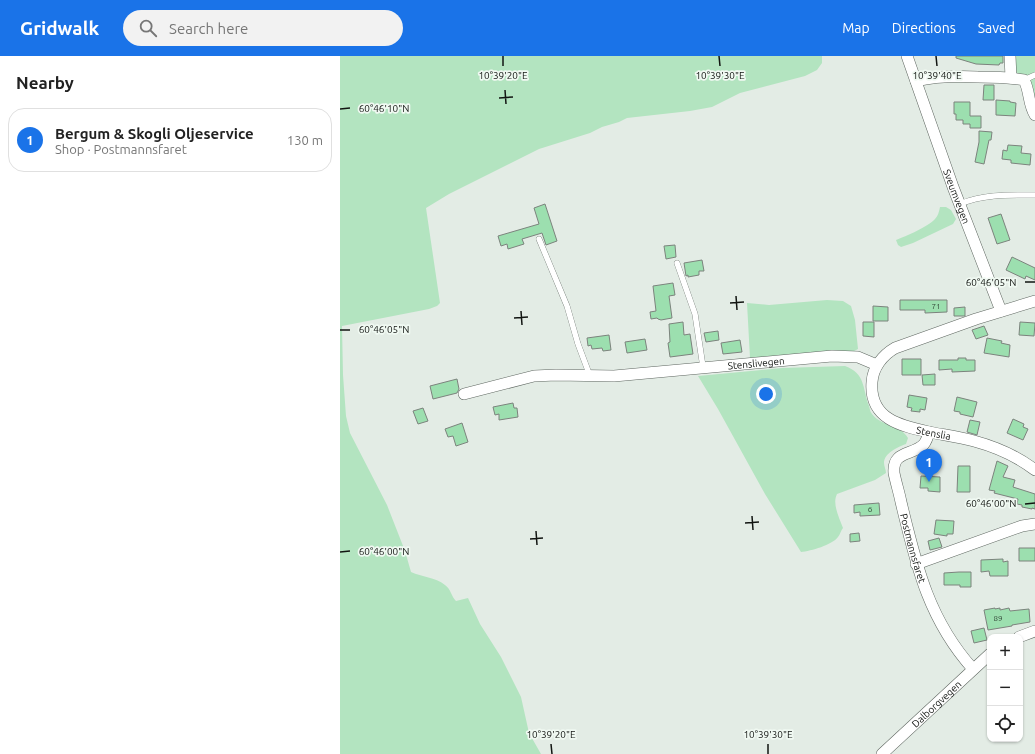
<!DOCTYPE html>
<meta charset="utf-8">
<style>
body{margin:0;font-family:Ubuntu,sans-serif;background:#f2f2f2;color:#222}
.controls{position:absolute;right:12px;bottom:12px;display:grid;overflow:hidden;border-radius:8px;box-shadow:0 1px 3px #0004}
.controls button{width:36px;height:36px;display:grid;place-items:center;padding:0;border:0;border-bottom:1px solid #e0e0e0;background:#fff;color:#222;font:20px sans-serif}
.you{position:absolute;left:426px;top:338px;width:14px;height:14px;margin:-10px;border:3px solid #fff;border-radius:50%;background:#1a73e8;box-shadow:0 0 0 6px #1a73e833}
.badge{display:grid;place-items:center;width:26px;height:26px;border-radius:50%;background:#1a73e8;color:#fff;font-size:13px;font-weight:700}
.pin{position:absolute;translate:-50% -33px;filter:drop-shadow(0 1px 2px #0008)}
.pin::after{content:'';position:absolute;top:21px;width:14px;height:12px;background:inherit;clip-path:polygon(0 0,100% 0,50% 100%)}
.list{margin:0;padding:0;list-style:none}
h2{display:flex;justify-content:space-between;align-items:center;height:52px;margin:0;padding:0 16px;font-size:17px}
h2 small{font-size:13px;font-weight:400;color:#767676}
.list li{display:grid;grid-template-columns:26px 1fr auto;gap:12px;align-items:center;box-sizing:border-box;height:64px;margin:0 8px 8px;padding:0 8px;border:1px solid #e0e0e0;border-radius:16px}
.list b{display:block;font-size:15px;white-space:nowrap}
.list p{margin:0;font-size:13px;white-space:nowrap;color:#767676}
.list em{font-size:13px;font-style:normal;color:#767676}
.icon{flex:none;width:22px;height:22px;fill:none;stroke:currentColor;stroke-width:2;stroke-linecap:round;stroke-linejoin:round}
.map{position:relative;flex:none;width:695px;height:698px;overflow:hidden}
header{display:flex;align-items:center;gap:24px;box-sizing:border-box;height:56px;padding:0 20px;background:#1a73e8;color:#fff}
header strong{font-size:19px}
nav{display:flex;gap:22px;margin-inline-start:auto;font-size:14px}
.search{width:280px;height:36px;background:#f2f2f2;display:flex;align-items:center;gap:10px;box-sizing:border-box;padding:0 14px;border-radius:22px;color:#767676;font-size:15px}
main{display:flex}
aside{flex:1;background:#fff}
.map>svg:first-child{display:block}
</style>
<header>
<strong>Gridwalk</strong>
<div class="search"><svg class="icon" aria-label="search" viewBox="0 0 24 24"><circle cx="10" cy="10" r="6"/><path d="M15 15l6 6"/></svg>Search here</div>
<nav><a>Map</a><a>Directions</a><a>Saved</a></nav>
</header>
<main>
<aside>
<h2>Nearby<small></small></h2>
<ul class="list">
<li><span class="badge">1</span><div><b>Bergum &amp; Skogli Oljeservice</b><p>Shop · Postmannsfaret</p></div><em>130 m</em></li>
</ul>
</aside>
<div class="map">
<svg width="695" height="698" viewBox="0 0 695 698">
<rect width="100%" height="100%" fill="#e3ece5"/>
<path fill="#b3e4c0" d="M0 0H482V7L477 14 465 20 400 37 372 51 350 55 287 62 279 66 262 71 250 77 199 93 109 138 86 152 100 247 97 250 89 253 2 270 3 319 6 360 10 377 47 449 65 495 71 516C82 521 95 521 105 529 111 533 111 540 116 545L128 542 140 568 161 601 181 641 189 677 201 698H0Z
M669 0H695V63L682 27 678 24Z
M600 151H606L611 154 616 163 613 168 573 187 561 191 558 189 556 184C566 180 588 171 595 163 598 160 599 156 600 151Z
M487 244 503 245 511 250 515 264 518 293 512 296 468 297 410 302 407 247 429 249Z
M505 310C526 318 522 331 529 350 530 353 530 356 532 358 542 371 560 368 568 382L566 388C558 391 544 397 544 407 544 410 546 414 546 417L535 424 497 438C492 448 499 461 503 472 501 474 500 479 498 481 492 489 471 495 461 496L425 438 378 353 358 320 442 312Z"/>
<path fill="#9cdfaf" stroke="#7c837d" d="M616 0H663V7H660L659 9 636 8 616 2Z
M644 29H654V44H643Z
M656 44 670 45V46L676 47 675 60 656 59Z
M614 46H630V60H641V72H630V68H623V64H616V58H614Z
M639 75 652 76 651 84H649L644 108 635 106 639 86Z
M668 89 682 90 681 97 691 98 690 109 671 107V104L662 103 663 94 667 95Z
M205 148 217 185 206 189 202 177 182 183 184 188 168 193 167 188 161 190 158 180 199 168 194 152Z
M661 158 670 184 657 188 648 162Z
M335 189 336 201 326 203 324 190Z
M672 201 695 212V224L686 220 685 223 666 214Z
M362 204 364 215H359V219L348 221V219L346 220 344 207Z
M333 227 335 239 329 240 332 262 321 264 318 263 317 262 311 263 310 256 316 255 313 230Z
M560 244H607V256L585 257V254H560Z
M533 250 548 251V265H533Z
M625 251V260H614V252Z
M343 266 344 279 350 278 353 298 330 301 328 287 330 286 329 268Z
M523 266H534V281L523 280Z
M680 266 695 267 694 280 679 279Z
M644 270 648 279 636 283 632 274Z
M378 275 379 284 366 286 364 277Z
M269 279 271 294 263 295 262 292 252 293 251 289 248 290 247 282Z
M647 282 662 285 661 287 670 289 669 301 644 297Z
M305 283 307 294 287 297 285 286Z
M400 284 402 296 383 298 381 287Z
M618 302H626V304H635V315L612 316V313L599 314V304H618Z
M562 303H581V319H562Z
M595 318V329H583L582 319Z
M117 323 119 333 117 337 93 343 90 330Z
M569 339 587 342 585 354 580 353V356L571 355 572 352 567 351Z
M617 341 637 346 633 361 620 358V356L614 355Z
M173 347 174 352H177L178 361 159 364V358L155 359 153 351Z
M83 352 88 365 78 368 73 355Z
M673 363 684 368 683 371 688 373 683 384 667 377Z
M630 364 640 366 637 379 627 376Z
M122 367 128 386 116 390 113 380 108 381 105 373Z
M657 405 668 410 663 421 675 424 673 431 695 438V453L692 452V453L682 451V449L677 448 678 443 654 437 655 435 649 434Z
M618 410H630V436H617Z
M581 420 600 421V436L588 435V432H580Z
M539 447 540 459 520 460V456L514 457V449Z
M596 464 614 465 613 478H607V480L594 478Z
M519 477 520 485 510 486V478Z
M599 482 602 491 590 494 588 485Z
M679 492H695V505H679Z
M663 503V506L668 505V520H650L649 515 641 516V504Z
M619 516H631V531H620V529H604V517Z
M655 552V553L660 552V554L669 552 670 555 689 553 690 566 672 569V570L648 574 644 554Z
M644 572 647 584 634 587 631 575Z"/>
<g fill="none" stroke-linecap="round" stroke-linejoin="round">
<defs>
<path id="service" d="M684 24 695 19
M620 148C644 138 669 139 695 139
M199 183 227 250 238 288 250 320
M337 207 355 258 363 311"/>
<g id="minor">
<path id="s1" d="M567 0 613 131 661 255"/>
<path d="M670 0 671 22"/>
<path d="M576 25C596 20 616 20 638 21 653 21 668 21 684 24 690 35 688 48 695 59"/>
<path id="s2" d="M695 245 636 263 555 292C543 299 533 311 532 326 529 363 561 370 589 376 604 379 620 381 634 385 656 391 677 400 695 414"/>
<path id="s3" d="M124 338 194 320 216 319 274 320 492 300 518 301 537 309"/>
<path id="s4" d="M589 376C588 380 587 384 584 388 573 400 552 394 554 417 556 427 559 436 561 446 576 508 588 563 633 613"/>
<path d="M576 508 682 470 695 468"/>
<path d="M679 581 695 575"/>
<path id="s5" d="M542 698 650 598"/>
</g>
</defs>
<use href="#service" stroke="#5f6761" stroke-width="6"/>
<use href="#minor" stroke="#5f6761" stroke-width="12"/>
<use href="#service" stroke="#fff" stroke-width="5.5"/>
<use href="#minor" stroke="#fff" stroke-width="11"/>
</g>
<path fill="none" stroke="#121512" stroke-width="1.5" d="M163 0V10M379 0 380 10M596 0 597 10M165 34 166 48M159 42 173 41M0 53 10 52M685 226H695M396 240 397 254M390 247 404 246M181 255 182 269M174 262 188 261M0 274H10M685 448 695 447M412 460 413 474M405 467 419 466M196 475 197 489M190 483 203 482M0 496 10 495M211 688 212 698M428 688V698"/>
<g text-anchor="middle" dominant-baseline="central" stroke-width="3.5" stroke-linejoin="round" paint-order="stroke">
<g font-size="8" fill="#344839">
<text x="596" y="250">71</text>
<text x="530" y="453">6</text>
<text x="658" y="562">89</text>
</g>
<g font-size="10" fill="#121512" stroke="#f0f9f2">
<text stroke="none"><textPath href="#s1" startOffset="149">Sveumvegen</textPath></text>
<text stroke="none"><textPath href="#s3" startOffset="295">Stenslivegen</textPath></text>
<text stroke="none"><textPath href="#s2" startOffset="280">Stenslia</textPath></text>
<text stroke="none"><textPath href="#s4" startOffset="136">Postmannsfaret</textPath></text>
<text stroke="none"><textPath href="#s5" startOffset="74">Dalborgvegen</textPath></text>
</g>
</g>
<g font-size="10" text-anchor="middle" fill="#121512" stroke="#f0f9f2" stroke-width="3.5" stroke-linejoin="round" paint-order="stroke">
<text x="163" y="23">10°39'20"E</text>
<text x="380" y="23">10°39'30"E</text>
<text x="597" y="23">10°39'40"E</text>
<text x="44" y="56">60°46'10"N</text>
<text x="651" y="230">60°46'05"N</text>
<text x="44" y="277">60°46'05"N</text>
<text x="651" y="451">60°46'00"N</text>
<text x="44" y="499">60°46'00"N</text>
<text x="211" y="682">10°39'20"E</text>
<text x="428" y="682">10°39'30"E</text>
</g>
</svg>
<div class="controls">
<button>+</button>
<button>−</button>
<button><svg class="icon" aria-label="locate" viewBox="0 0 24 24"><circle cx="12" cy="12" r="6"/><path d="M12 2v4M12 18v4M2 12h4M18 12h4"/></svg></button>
</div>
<div class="you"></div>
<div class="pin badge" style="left:589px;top:426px">1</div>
</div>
</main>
